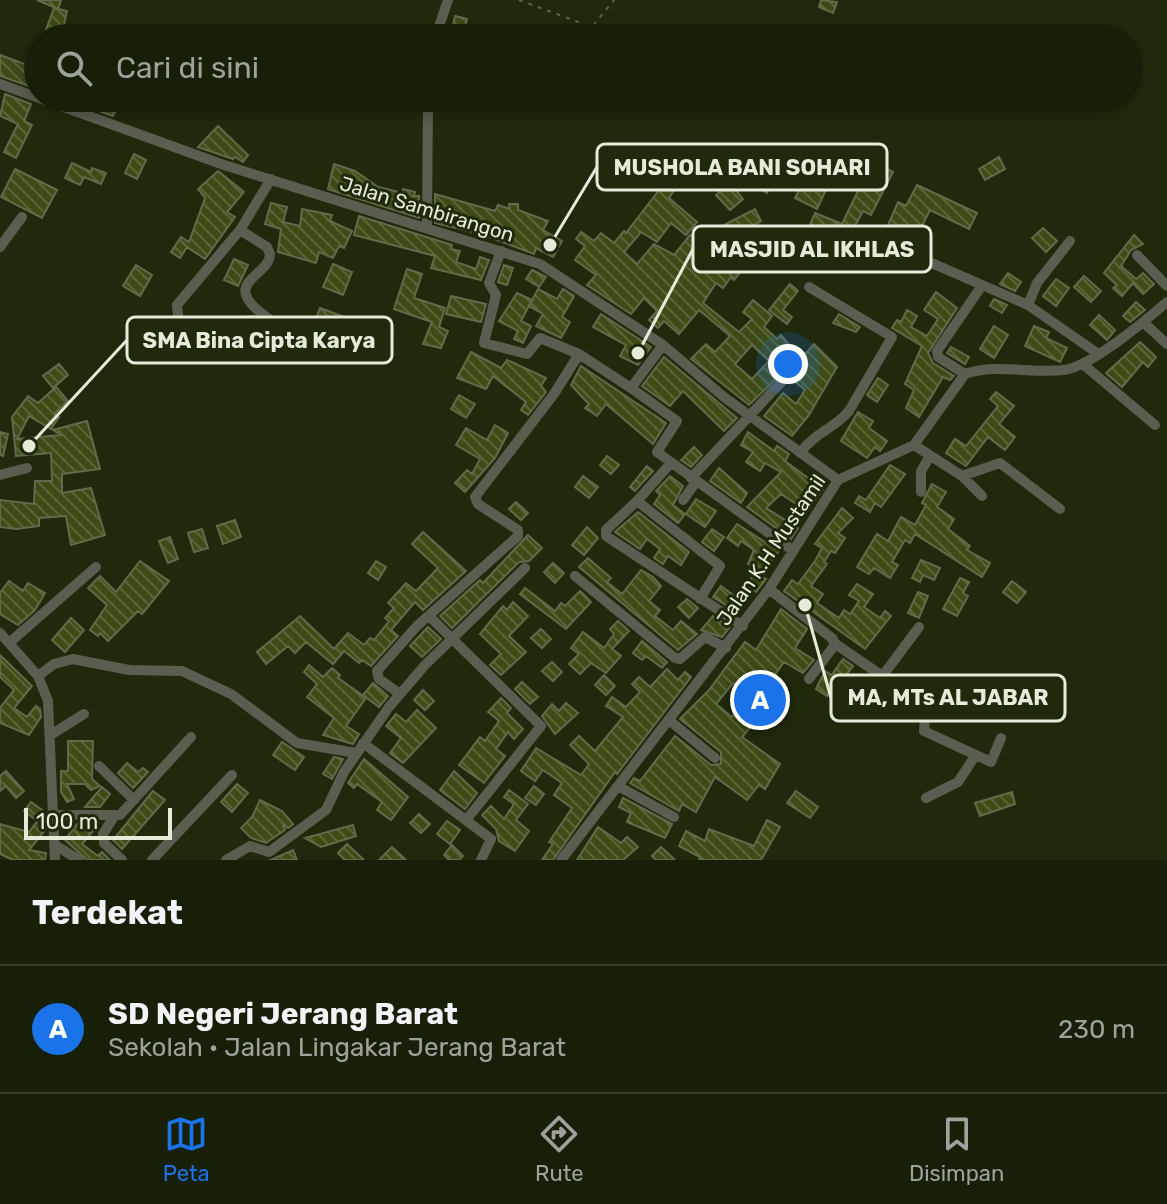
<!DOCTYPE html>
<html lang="id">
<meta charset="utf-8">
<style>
body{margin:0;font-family:Rubik,sans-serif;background:#252c16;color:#f1f3f6}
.scale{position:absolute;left:24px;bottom:20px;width:148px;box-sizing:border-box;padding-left:8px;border:4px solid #e5ebd9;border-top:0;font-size:22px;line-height:28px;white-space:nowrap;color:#e5ebd9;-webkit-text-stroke:6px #20290b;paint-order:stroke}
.you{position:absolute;left:788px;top:364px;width:28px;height:28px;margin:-20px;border:6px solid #fff;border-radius:50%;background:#1a73e8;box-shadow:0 0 0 12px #1a73e833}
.badge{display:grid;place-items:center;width:52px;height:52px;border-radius:50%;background:#1a73e8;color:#fff;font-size:26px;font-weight:700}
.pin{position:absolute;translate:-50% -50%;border:4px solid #fff;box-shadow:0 2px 8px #0006}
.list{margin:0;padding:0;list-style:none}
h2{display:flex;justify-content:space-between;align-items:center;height:104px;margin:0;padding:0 32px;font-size:34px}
h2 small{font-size:26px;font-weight:400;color:#9fa29c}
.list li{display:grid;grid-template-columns:52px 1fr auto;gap:24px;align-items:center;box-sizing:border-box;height:128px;padding:0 32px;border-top:2px solid #363d29}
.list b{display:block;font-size:30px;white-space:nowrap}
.list p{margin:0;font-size:26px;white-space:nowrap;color:#9fa29c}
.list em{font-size:26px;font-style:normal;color:#9fa29c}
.icon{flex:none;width:44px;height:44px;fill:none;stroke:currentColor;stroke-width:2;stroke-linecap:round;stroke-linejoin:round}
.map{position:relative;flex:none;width:1167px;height:860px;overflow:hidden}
.search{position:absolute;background:#181f08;box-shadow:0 4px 12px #0003;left:24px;right:24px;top:24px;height:88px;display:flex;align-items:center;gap:20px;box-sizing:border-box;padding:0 28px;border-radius:44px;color:#9fa29c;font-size:30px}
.sheet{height:232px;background:#181f08}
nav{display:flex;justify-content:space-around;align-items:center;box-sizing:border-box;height:112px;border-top:2px solid #363d29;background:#181f08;font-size:22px;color:#9fa29c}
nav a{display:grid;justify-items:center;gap:4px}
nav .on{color:#1a73e8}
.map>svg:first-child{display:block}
</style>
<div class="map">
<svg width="1167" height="860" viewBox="0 0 1167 860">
<defs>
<pattern id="building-back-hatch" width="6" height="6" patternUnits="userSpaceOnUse" patternTransform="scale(2)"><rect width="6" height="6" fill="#3d4b16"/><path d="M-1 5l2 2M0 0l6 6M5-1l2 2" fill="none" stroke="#596537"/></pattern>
</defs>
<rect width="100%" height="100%" fill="#20290b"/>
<path fill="url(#building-back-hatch)" stroke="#616b4c" stroke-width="2" fill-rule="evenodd" d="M37 0H61L58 9Z
M821 0 837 2 833 13 819 7Z
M54 8 67 11 61 38H43Z
M455 16 467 19 462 38H450Z
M0 55 38 69V89L0 76Z
M5 94 31 104 24 121 32 125 16 158 4 152 18 124 0 116Z
M62 98H103L118 106 113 116Z
M218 126 248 155 243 162 235 157 233 159 198 147Z
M134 154 146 160 137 179 125 173Z
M774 154 803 170 796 184 778 175 767 193 755 186Z
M999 157 1005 169 985 180 979 169Z
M872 162 893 172 871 215 863 211 850 235 839 230Z
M72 163 91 172 92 168 106 173 101 184 84 177 80 185 65 178Z
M334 164 355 171 378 187 403 193V189L415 192 414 196H419V218L328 189Z
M15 169 57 190 42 218 1 197Z
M218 171 244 192 227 212 235 217 205 259 187 247 180 258 171 252 181 237 189 242 205 198 198 189Z
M804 181 825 192 817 209 795 198Z
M730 183 743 199 730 210 716 195Z
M663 185 673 192 669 198 697 222 686 235 671 223 657 242 641 232 624 252 637 264 654 244 674 255 690 235 702 245 720 227 755 209 761 221 754 225 767 237 739 267 743 269 734 280 731 277 723 288 716 283 703 303 739 332 752 319 743 312 753 300 772 316 764 327 777 339 781 335 801 359 814 344 837 367 809 415 792 436 764 416 783 393 796 404 805 390 793 380 800 372 791 364 749 405 691 359 706 344 715 352 730 336 699 310 679 334 664 321 658 328 649 320 657 311 644 298 631 314 587 285 596 275 575 260 585 246 576 239 581 232 594 241 601 233 614 243 624 231 626 233ZM752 345 769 361 752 379 735 364Z
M917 185 977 213 969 229 930 210 918 234 900 225 893 239 900 242 894 257 877 250 898 202 906 206Z
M435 194 495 211 498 205 510 209 509 204H518V210L548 221 543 230 562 241 553 257 536 248 534 254 481 234 435 223Z
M271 203 287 207 283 222 300 226 302 209 332 215 330 221 352 231 344 248 339 246 333 258 319 252 316 263 278 252 281 229 265 224Z
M815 213 840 223 835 235 810 225Z
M359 216 452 245 451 249 460 251 456 262 476 269 480 257 489 260 481 280 431 268 435 256 354 235Z
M1043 228 1057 241 1046 252 1032 238Z
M1134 235 1143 244 1131 250 1121 266 1136 279 1143 273 1154 284 1143 294 1133 283 1122 296 1113 288 1117 285 1104 273Z
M234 259 248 265 238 286 224 280Z
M333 264 352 272 343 295 323 287Z
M136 265 152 275 140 296 123 286Z
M504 265 513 268 507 285 498 282Z
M407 269 422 274 414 298 445 308 439 327 448 331 441 348 423 344 432 322 394 309Z
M532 270 546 277 539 287 526 279Z
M1008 273 1021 282 1015 291 1000 284Z
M1084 276 1101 291 1091 302 1074 287Z
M1056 279 1069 288 1056 306 1043 296Z
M790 284 798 291 783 310 792 317 787 324 769 310Z
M538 289 557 299 563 289 574 296 562 317 570 322 561 338 536 326 543 314 529 306Z
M936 292 957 308 928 353 933 363 954 376 950 380 943 377 919 417 906 408 914 390 905 384 922 346 892 328 897 320 901 322 907 310 917 316 911 327 927 336 938 319 924 310Z
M517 293 532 300 521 321 531 326 523 343 514 339 518 331 499 321Z
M451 296 486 304 481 322 446 314Z
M994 299 1007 305 1002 313 990 306Z
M1136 302 1145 310 1130 322 1123 316Z
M320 308 366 325 368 320 392 329 383 351 355 339 350 353 335 347 332 352 321 347 325 337 311 332Z
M601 314 651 347 638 365 620 356 626 345 593 327Z
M839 314 860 327 856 332 833 323Z
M1099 315 1115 330 1107 340 1090 325Z
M254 316 261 323V333L245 334V317Z
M994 326 1008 335 994 358 980 349Z
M1034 326 1049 332 1046 338 1067 348 1060 362 1025 346Z
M1140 342 1156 357 1148 367 1143 362 1122 387 1106 373Z
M951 347 969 357 965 364 947 353Z
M471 352 501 368 507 360 546 378 541 386 546 392 528 415 521 410 526 402 493 376 486 389 457 378Z
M664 357 737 418 724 431 683 391 670 406 642 386Z
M59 364 68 375 53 388 43 376Z
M581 366 666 423 653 444 606 404 597 416 585 408 589 404 571 385Z
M878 378 888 385 877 402 867 395Z
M56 387 68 401 54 414 59 417 51 429 29 416 17 439 61 435 53 430 87 421 100 469 62 474V493L91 488 105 535 71 545 66 516 39 518V526L17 529 0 527V500L34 504 35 481H52L51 453 16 456 12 417 28 396 38 403Z
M996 392 1014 406 999 424 1015 437 1005 450 988 437 966 466 946 453 955 439 966 446 998 406 990 399Z
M459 395 475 404 466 418 451 409Z
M858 412 873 421 869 428 887 441 880 451 875 447 867 458 841 441Z
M495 425 508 433 495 458 465 492 455 483 467 470 472 474 480 459 456 445 466 428 487 440Z
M0 432 8 434 3 456 0 455Z
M748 432 774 451 777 446 789 454 785 461 823 489 807 511 781 494 766 508 798 528 791 539 747 507 781 472 765 463 760 471 746 462 753 452 741 445Z
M694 447 702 455 691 467 681 460Z
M607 456 619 465 611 474 600 465Z
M890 465 905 474 881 507 875 503 870 512 855 503 859 496 866 500Z
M647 466 653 471 635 491 630 487Z
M719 468 747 493 741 503 710 481Z
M583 476 598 487 589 498 575 487Z
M670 476 683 486 673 505 685 514 678 523 654 504 660 495 656 491Z
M932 484 946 492 937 507 954 519 948 529 970 546 967 550 990 563 982 577 915 534 910 543 905 540 892 562 898 565 890 578 874 568 869 574 857 567 877 534 888 541 901 517 915 525 926 505 922 503Z
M696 499 716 511 705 527 686 514Z
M516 502 528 513 521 520 509 509Z
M842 508 853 518 838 533 845 538 835 553 831 551 824 562 827 564 811 586 823 594 817 603 839 618 844 610 850 614 859 601 849 595 857 584 873 594 864 607 880 618 885 611 891 616 865 649 784 591 792 580 798 584 815 561 822 548 815 544Z
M638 512 689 552 681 565 668 556 663 564 654 558 660 549 647 539 640 549 615 532Z
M235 520 241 537 223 544 217 526Z
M737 524 779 551 761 573 748 564 754 550 741 541 738 546 727 538Z
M587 527 598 538 584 555 572 545Z
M202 529 208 548 194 552 188 533Z
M712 529 724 537 714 551 702 542Z
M423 532 466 571 423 610 415 602 391 630 398 636 371 666 362 660 359 663 344 651 333 664 306 642 295 653 288 646 266 664 257 652 300 616 334 649 348 633 364 645 370 638 374 640 389 621 385 618 394 608 388 603 406 583 416 591 438 568 412 544Z
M528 535 542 548 529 561 519 562 452 628 440 616 480 580 483 583Z
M170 537 178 559 168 563 159 541Z
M588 558 611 578 607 582 622 594 641 570 653 577 661 586 649 601 660 610 655 616 673 630 681 621 697 634 678 650 579 567Z
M921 560 940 568 934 580 923 575 920 582 912 578Z
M140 561 169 581 142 614 138 611 108 641 100 633 98 636 90 630 107 605 88 588 100 576 116 592Z
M376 561 386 567 378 580 368 573Z
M553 563 564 573 555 583 544 572Z
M755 573 766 579 756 592 746 586Z
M960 578 969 582 963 593 968 596 957 616 943 609Z
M9 581 23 591 28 583 45 593 35 610 18 625 0 614V593Z
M1012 581 1026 592 1017 603 1003 592Z
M721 586 737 598 729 607 713 597Z
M525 588 555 611 561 603 565 606 580 591 591 602 566 629 520 594Z
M918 592 928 596 919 618 908 613Z
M687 599 698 608 689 618 678 607Z
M513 602 528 616 509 636 526 652 501 675 490 665 501 654 480 634 503 606 507 610Z
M781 609 807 629 795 648 814 660 803 673 784 662 769 683 780 693 742 737 780 764 765 789 759 785 747 800 715 777 696 812 682 804 679 811 630 783 634 778 640 781 675 736 711 765 721 764V752L680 719 709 690 745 642 756 650ZM733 683 749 697 732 717 716 704Z
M713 616 730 627 722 637 701 630Z
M71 618 84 630 65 652 52 640Z
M618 621 629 631 612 649 621 656 606 673 591 663 580 674 569 664 579 654 571 648 583 632 604 648 614 634 610 629Z
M428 627 441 639 422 657 410 646Z
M541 629 551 639 542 648 531 638Z
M642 641 667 662 662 668 646 656 642 660 633 653Z
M0 655 32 686 14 708 27 717 36 706 40 709 41 717 29 735 0 723V708L14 690 0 677Z
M843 659 853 666 847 674 852 678 846 685 833 673Z
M552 662 562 672 553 681 542 671Z
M309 665 323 677 332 668 340 675 338 678 366 698 346 726 359 734 353 744 323 735 334 718 307 697 317 684 304 672Z
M667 669 678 680 685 672 691 677 617 774 615 772 553 860H542L553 844 549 842 572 808 554 795 562 783 543 770 535 781 521 771 536 748 581 775 589 764 570 745 579 736 595 751 623 717 606 706 612 697 626 707 640 692 632 684 639 677 650 687Z
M825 671 837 678 827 696 816 689Z
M604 675 615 686 606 695 595 685Z
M522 682 538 697 530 704 515 689Z
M373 683 388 696 379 707 363 695Z
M423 690 434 701 425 710 414 700Z
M501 698 511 708 507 713 523 729 514 739 508 732 496 749 505 756 484 783 459 765 480 737 485 741 499 721 488 712Z
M566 703 578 713 555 734 542 716 552 704 559 711Z
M417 710 436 728 403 763 390 753 401 738 386 726 396 714 406 722Z
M68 741H93L92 779 100 786 91 790 85 784H67L74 799 67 802 61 792V771H68Z
M282 742 304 757 295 770 273 755Z
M334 757 343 759 332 779 323 774Z
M364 759 408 797 391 820 377 810 382 802 357 784 354 788 348 783Z
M127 763 138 772 143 768 148 772 133 788 118 773Z
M6 771 24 791 16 798 6 786 0 791V776Z
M454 771 477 793 465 809 440 790Z
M237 784 248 793 232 812 221 802Z
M534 786 544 794 536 805 525 798Z
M102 787 110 794 100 807H85Z
M509 790 528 804 516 820 529 831 515 851 499 841 496 829 482 815 491 806 504 819 514 804 504 797Z
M153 791 165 800 122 849 113 840Z
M796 791 818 807 810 818 787 803Z
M1012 792 1015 804 980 816 975 803Z
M623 798 672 824 665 838 627 822 631 813 619 807Z
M260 800 282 811 293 824 288 828 283 825 285 830 266 843 251 838 241 828 252 817Z
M31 802 42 810 35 819 24 811Z
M419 814 430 824 421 833 410 823Z
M39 819 46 829 29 850 46 853 45 860H13L0 854V824L29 832Z
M767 820 780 827 761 860H699L700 857 679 846 686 831 705 841 709 829 754 846Z
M447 821 460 830 450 844 437 834Z
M78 823H86L93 831 82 844 98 856 102 852 110 860H87L65 840Z
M353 825 356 836 321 847 305 838Z
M598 827 621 843 627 837 638 847 623 860H577Z
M347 844 364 860H345L338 853Z
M452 845 463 856 459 860H449L444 855Z
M392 847 406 860H379Z
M661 847 675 860H656L652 856Z
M293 850 297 860H269H271Z"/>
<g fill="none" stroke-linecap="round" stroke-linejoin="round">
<path stroke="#5c644a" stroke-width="2" stroke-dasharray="4 6" stroke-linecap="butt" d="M519 0 592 27 614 0"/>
<path stroke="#595e50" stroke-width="10" d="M435 38 448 0
M0 84 224 165 540 264 663 345 724 397 838 480
M427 229 428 98
M240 230 267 247 270 254C270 277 216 282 268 318
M1070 241 1037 283 1028 305 1097 353
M0 247 22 217
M501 251 489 283 496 295 484 343 527 354 540 338 579 354
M1137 255 1167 286
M920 258 1028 305
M1143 322 1167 344
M179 327 177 305 240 230 271 179
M1084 365 1155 425
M965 374 938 357 937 351 981 287
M631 388 677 421 657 452 792 550
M914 445 962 476 1000 463 1060 509
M800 453C818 430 834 429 849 411L892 337 809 287
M671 463 637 501 720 566 700 599
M0 475 27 468
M962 476 982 496
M691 478 785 378
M921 492V471L930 456
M683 500 696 482
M637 501 606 530V536L743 626
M575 576 675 658 680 659 705 637 726 648
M769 589 833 639 834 646 809 679
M429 616 541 726 467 819
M0 633 38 676 48 701 55 860
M9 643 96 567
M834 643 926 706 924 731 991 762 1001 738
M884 674 919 627
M38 676 54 664 73 659 129 670 182 671 231 694 297 743 356 753
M400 694 379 679 377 671 417 626 518 536V530L478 504 475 497 554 394 579 354 631 388 663 345
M670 721 715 758
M52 734 84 714
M363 743 491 839 481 860
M99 766 134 800
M618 786 674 817
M926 798 958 782 975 756
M55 815H120L191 737
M113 818 103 834 104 843 122 860
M55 845 79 860
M152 860 232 775
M226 860 250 846 269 852 326 810 344 772 389 707 425 665 525 568
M561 860 769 589 838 480 914 445 965 374C997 363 1031 374 1064 370 1090 367 1145 321 1167 302"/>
</g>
<g text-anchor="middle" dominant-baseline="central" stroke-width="6" stroke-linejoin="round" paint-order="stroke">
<g font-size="20" fill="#e5ebd9" stroke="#20290b">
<text transform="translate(427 209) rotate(17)">Jalan Sambirangon</text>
<text transform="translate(771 550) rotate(-56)">Jalan K.H Mustamil</text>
</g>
</g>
<path fill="none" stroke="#e5ebd9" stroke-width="3" d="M550 245L597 167M638 353L693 249M29 446L127 340M805 605L831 698"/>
<g fill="#e5ebd9" stroke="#20290b" stroke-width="3">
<circle cx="550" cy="245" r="8"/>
<circle cx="638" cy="353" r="8"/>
<circle cx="29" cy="446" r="8"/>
<circle cx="805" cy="605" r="8"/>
</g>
<g fill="#20290b" stroke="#e5ebd9" stroke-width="3">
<rect x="597" y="144" width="290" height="46" rx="8"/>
<rect x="693" y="226" width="238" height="46" rx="8"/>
<rect x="127" y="317" width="265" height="46" rx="8"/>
<rect x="831" y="675" width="234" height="46" rx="8"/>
</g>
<g font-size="22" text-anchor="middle" font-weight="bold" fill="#e5ebd9">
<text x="742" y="175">MUSHOLA BANI SOHARI</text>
<text x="812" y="257">MASJID AL IKHLAS</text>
<text x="259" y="348">SMA Bina Cipta Karya</text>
<text x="948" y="705">MA, MTs AL JABAR</text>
</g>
</svg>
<div class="scale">100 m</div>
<div class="you"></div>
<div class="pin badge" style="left:760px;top:700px">A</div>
<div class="search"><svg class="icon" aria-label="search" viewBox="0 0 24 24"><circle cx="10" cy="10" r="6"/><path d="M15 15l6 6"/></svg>Cari di sini</div>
</div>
<section class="sheet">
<h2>Terdekat<small></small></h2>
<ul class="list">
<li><span class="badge">A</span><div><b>SD Negeri Jerang Barat</b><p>Sekolah · Jalan Lingakar Jerang Barat</p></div><em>230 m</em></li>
</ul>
</section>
<nav>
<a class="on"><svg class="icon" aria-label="map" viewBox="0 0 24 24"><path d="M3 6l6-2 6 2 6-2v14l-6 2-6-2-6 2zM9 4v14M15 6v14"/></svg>Peta</a>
<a><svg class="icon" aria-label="directions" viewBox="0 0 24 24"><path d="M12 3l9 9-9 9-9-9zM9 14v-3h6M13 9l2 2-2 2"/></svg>Rute</a>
<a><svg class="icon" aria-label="saved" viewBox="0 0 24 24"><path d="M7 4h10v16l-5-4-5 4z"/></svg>Disimpan</a>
</nav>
